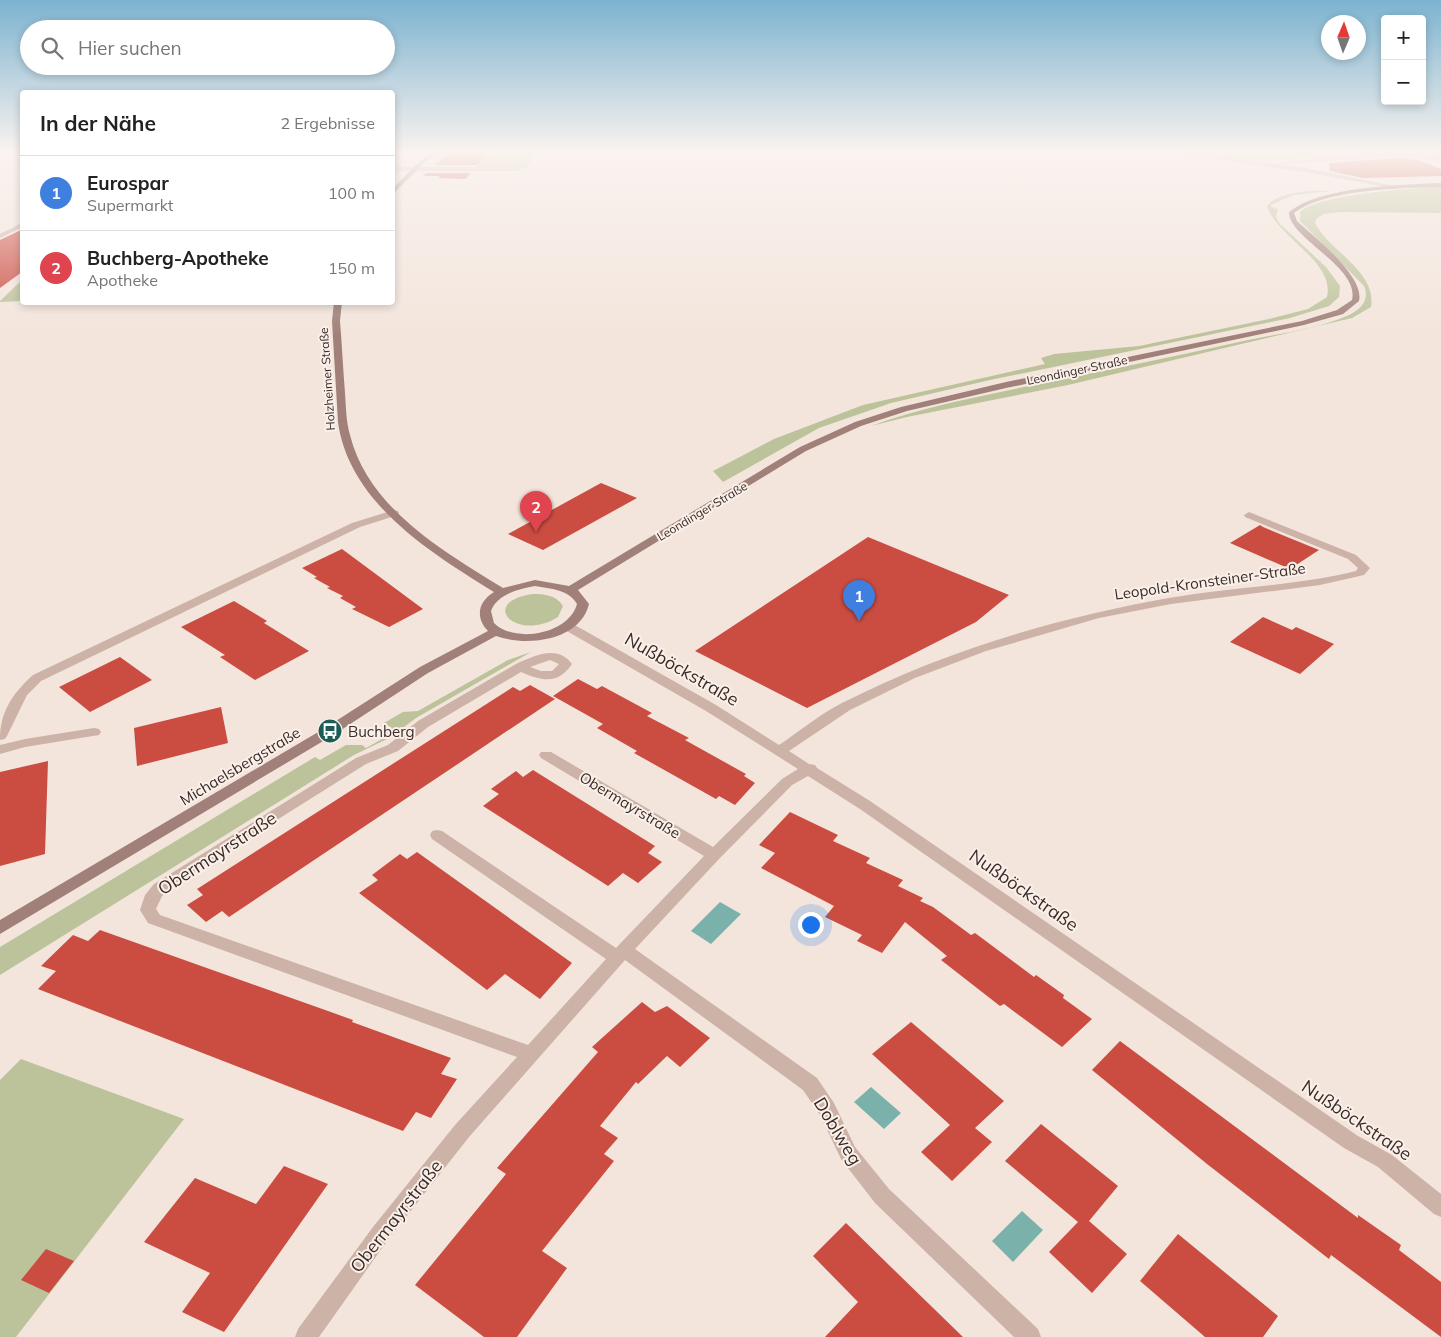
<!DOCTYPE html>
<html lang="de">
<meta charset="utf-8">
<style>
body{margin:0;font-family:Mulish,sans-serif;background:#f6f6f6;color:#222}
.controls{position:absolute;right:15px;top:15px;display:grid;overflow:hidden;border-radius:5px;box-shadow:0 2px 8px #0003}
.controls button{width:45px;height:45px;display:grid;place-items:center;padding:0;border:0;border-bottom:1px solid #e0e0e0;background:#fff;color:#222;font:25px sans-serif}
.compass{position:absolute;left:1321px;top:15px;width:45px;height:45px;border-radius:50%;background:#fff;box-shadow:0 2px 8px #0003;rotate:2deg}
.you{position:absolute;left:810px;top:924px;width:18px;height:18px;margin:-12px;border:4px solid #fff;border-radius:50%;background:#1a73e8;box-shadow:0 0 0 8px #1a73e833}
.badge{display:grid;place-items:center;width:32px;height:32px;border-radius:50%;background:#1c5c56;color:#fff;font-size:16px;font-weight:700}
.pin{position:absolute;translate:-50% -41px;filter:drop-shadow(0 1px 2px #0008)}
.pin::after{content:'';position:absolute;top:26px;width:18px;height:15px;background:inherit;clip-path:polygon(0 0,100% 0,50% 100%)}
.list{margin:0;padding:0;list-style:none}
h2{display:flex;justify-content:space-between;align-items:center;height:65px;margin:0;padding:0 20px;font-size:21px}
h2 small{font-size:16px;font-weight:400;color:#767676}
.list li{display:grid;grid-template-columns:32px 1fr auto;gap:15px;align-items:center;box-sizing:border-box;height:75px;padding:0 20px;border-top:1px solid #e0e0e0}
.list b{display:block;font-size:19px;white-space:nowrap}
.list p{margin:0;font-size:16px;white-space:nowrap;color:#767676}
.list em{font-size:16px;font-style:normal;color:#767676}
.icon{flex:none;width:28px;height:28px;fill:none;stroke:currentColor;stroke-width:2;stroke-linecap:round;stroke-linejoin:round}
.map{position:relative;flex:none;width:1441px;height:1337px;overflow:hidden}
.search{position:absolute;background:#fff;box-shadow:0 2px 8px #0003;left:20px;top:20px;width:375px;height:55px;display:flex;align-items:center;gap:12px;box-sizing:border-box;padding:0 18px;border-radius:28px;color:#767676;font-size:19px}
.panel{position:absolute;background:#fff;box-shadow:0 2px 8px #0003;left:20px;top:90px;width:375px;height:215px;border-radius:5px}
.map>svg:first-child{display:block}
</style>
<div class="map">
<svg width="1441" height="1337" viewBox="0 0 1441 1337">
<rect width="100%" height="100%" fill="#f3e5dc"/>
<path fill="#bcc39b" d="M445 150H490L489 152H537L526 168 476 167 487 152 443 151Z
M1186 150H1320L1342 157 1248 161 1180 152Z
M1349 150H1441V158L1411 153 1362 155 1353 152 1342 154 1336 152Z
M1441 187V213L1340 212 1324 214 1316 219 1315 223C1329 251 1377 271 1371 307L1352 318 1068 385 907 417 871 426C920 408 972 398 1024 387 1096 372 1168 358 1239 342 1273 334 1317 330 1349 315 1361 309 1370 300 1364 286L1300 221V212C1321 194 1411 188 1441 187Z
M1331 191 1293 195 1271 205V207L1278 209 1276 217 1279 223 1326 267 1340 286 1339 297 1329 306 1290 318 990 380 891 403 819 428 723 482 713 471 774 439 863 405 1045 364 1041 358 1054 354 1139 346 1269 319 1308 309 1327 297C1335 262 1279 238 1267 207 1275 191 1315 190 1331 191Z
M22 280V301L0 302V301Z
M533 594C545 594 556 595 563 606L558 617C516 643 477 602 533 594Z
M531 652 416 718 392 736 385 732 392 728 384 723 403 712 418 711 508 660Z
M384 738 387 739 354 755 0 975V947L315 757 320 760 346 745H362L366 748Z
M21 1059 184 1119 16 1337H0V1080Z"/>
<path fill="#7ab2ab" d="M720 902 741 914 711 944 691 931Z
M871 1087 901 1113 884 1129 854 1102Z
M1022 1211 1043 1230 1013 1262 992 1241Z"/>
<path fill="#cb4d42" d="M450 153H487L477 165H435Z
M1399 158 1418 160 1441 169V176L1363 178 1330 171 1329 163Z
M426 173H470L466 179 438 178 440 176H423Z
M19 231H22V272L0 288V240Z
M601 483 637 498 543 550 508 534Z
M1260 525 1263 527 1319 550 1290 569 1230 543Z
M868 537 1009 595 976 622 807 708 695 651Z
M342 549 423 609 389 627 352 609 356 607 340 598 343 596 327 588 330 587 314 578 317 577 302 568Z
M234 601 267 621 264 623 309 651 255 680 220 657 225 655 181 627Z
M1263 617 1292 630 1296 627 1334 644 1300 674 1230 642Z
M120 657 152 680 90 712 59 687Z
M578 679 597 689 602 686 652 713 647 716 689 738 685 740 746 774 744 776 755 783 735 805 719 796 716 799 634 753 637 751 597 728 603 724 553 696Z
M530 685 555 699 229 917 222 911 206 922 187 905 203 895 197 889 513 687 520 691Z
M221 707 228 743 137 766 134 728Z
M48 761 45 854 0 866V772Z
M533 770 655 846 648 853 662 862 638 883 623 873 608 886 483 806 499 794 491 789 516 771 523 777Z
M790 812 838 835 833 841 870 858 866 863 903 880 898 886 923 898 920 901 933 907 971 935 975 933 1034 977 1036 975 1064 995 1063 998 1092 1019 1062 1047 1004 1004 1000 1006 941 960 947 956 905 922 882 953 857 941 862 935 825 917 834 906 761 868 775 853 759 845Z
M417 852 572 963 540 999 505 974 487 990 359 893 378 880 372 875 400 854 407 859Z
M100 930 328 1011 353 1020 352 1022 451 1058 441 1074 457 1079 431 1118 416 1112 403 1131 38 989 56 971 41 966 73 935 88 941Z
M642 1002 655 1012 667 1006 710 1038 680 1067 667 1056 638 1084 636 1082 600 1126 618 1138 604 1154 614 1161 542 1251 567 1268 517 1337H484L415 1285 506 1174 497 1168 598 1052 592 1047Z
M911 1022 1004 1101 975 1128 992 1142 952 1181 921 1152 950 1125 872 1054Z
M1120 1041 1358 1218V1215L1401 1245 1399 1250 1441 1282V1337L1331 1255 1329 1259 1207 1164 1092 1070Z
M1041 1124 1118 1186 1089 1221 1127 1254 1092 1293 1049 1252 1078 1222 1005 1161Z
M284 1166 328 1184 224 1332 182 1312 210 1273 144 1242 195 1178 256 1204Z
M846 1223 892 1268 963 1337H825L858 1302 813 1256Z
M1178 1234 1278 1316 1263 1337H1205L1140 1281Z
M46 1249 74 1261 49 1293 21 1280Z"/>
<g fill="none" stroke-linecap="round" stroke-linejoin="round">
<path fill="#ccb2a7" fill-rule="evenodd" d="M1153 150H1166L1305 168 1400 187 1397 189 1305 172Z
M1399 152 1441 157V161L1399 156 1284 164 1281 162Z
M392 167H519L522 169 519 171H392Z
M22 223V227L0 238V234Z
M394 510 398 511 399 513 398 515 360 527 41 681 27 695 7 736 5 739 0 740C0 712 12 694 33 675L352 523Z
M1249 512 1356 555 1370 568 1364 575 1320 585 1171 604 1099 618 986 651 915 678 850 710 789 751 809 764 815 765 817 768 870 801 1358 1136 1392 1155 1441 1194V1217L1434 1214 1378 1167 1344 1148 860 809 808 776 792 785 719 859 635 949 817 1078 834 1103 855 1147 889 1189 1038 1329 1041 1337H1014L875 1203 841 1159 820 1115 803 1090 625 960 469 1137 387 1241 319 1337H295L298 1329 373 1227 455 1125 517 1057 148 923 140 910 145 895 154 884 356 758 388 745 418 721 516 664C534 656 557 644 572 664 558 685 542 681 521 672L428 727 398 751 366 764 178 882 162 896 156 909 160 915 528 1045 606 959 432 839 430 835 432 831 437 830 442 831 616 948 704 856 541 758 539 755 541 752H551L713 847 782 779 798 769 706 711 565 630 563 627 565 624H573L716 705 779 745C800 731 820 714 842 703 944 651 1056 618 1169 598 1231 587 1295 586 1356 571L1358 568 1348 559 1245 517 1244 515ZM550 660 559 664 552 671H541L530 667Z
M94 728 99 729 101 732 99 735 25 747 0 754V745L25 739Z"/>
<path fill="#a08079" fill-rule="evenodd" d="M437 150H443L425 162 392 195V189L421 160Z
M1441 183V187C1401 188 1325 189 1294 213L1297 221C1314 237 1365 276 1359 301L1343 314 1304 325 1006 388 907 411 861 426 806 451 578 590 589 604C580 641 527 647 496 636L428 673 335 734 0 934V920L325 728 420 667 488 631C475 617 478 602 494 592 431 553 349 503 338 422L332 321 334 302H342L340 321C342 345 343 369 345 393 346 407 346 421 350 435 368 508 443 551 503 588L535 580 569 586 800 447 855 422 901 407 1006 382 1302 321 1337 310 1352 300C1360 267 1288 238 1289 212 1322 186 1399 185 1441 183ZM535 586C551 589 568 589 577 604 569 634 515 644 494 623L491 611C497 594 519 589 535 586Z"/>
</g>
<linearGradient id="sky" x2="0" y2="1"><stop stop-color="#7cb3d0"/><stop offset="0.45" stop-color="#faf3ef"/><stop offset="1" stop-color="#faf3ef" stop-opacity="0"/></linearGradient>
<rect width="1441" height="337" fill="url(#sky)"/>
<defs>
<symbol id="bus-disc" viewBox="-11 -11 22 22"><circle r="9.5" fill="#1c5c56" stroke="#fbf0e9"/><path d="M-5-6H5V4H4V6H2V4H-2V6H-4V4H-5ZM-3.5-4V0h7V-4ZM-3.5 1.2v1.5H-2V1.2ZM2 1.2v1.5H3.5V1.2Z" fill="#fff"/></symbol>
</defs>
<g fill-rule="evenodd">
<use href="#bus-disc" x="316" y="717" width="28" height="28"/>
</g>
<g text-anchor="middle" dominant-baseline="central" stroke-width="4" stroke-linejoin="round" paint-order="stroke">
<g font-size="12" fill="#382b28" stroke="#fbf0e9">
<text transform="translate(1077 370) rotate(-12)">Leondinger Straße</text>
<text transform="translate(327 379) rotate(-94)">Holzheimer Straße</text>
<text transform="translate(702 511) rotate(-31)">Leondinger Straße</text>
</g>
<g font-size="15" fill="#382b28" stroke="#fbf0e9">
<text transform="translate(1210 581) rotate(-8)">Leopold-Kronsteiner-Straße</text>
<text transform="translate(240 766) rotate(-31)">Michaelsbergstraße</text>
<text transform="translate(630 805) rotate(31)">Obermayrstraße</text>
</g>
<g font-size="15" fill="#382b28" stroke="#fbf0e9" text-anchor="start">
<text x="348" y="731">Buchberg</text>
</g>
<g font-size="18" fill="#382b28" stroke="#fbf0e9">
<text transform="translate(682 669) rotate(30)">Nußböckstraße</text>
<text transform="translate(217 853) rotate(-33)">Obermayrstraße</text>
<text transform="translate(1024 890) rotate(35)">Nußböckstraße</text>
<text transform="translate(1357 1120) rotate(34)">Nußböckstraße</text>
<text transform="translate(838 1131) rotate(59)">Doblweg</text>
<text transform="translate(396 1216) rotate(-52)">Obermayrstraße</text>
</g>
</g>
</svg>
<div class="controls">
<button>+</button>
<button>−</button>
</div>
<svg class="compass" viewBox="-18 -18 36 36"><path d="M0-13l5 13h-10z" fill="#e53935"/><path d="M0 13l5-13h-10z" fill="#767676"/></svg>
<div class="you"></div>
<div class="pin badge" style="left:859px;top:621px;background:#3f7fe0">1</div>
<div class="pin badge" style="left:536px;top:532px;background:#e0444e">2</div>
<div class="search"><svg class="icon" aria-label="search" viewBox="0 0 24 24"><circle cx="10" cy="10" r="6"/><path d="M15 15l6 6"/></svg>Hier suchen</div>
<section class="panel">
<h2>In der Nähe<small>2 Ergebnisse</small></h2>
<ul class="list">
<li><span class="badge" style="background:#3f7fe0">1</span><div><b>Eurospar</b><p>Supermarkt</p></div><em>100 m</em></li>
<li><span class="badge" style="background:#e0444e">2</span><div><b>Buchberg-Apotheke</b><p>Apotheke</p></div><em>150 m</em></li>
</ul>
</section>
</div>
